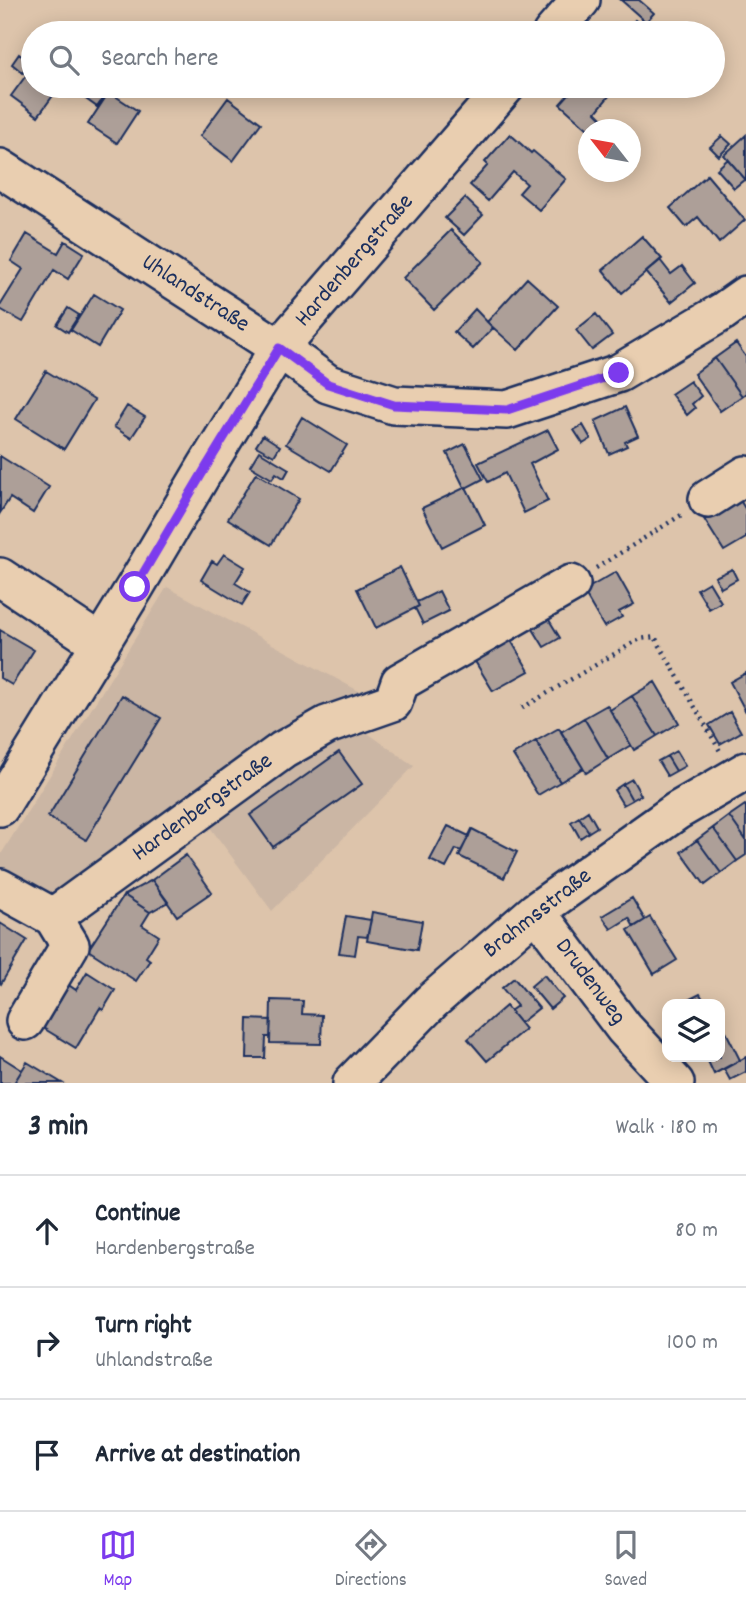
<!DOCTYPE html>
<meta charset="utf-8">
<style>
body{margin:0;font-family:Dekko,sans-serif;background:#f2f2f3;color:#1f2937}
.controls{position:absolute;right:21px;bottom:21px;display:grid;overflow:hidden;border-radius:14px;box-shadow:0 4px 18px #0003}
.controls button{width:63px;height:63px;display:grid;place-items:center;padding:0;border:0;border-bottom:2px solid #e0e1e3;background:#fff;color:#1f2937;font:35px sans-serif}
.compass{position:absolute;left:578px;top:119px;width:63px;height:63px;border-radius:50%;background:#fff;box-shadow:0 4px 18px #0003;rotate:301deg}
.stop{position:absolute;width:21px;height:21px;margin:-16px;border:5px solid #7c3aed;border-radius:50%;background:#fff}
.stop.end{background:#7c3aed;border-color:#fff;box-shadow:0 2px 7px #0008}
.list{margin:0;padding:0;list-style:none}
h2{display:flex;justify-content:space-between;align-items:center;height:91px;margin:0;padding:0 28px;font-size:30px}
h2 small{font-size:23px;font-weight:400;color:#747a83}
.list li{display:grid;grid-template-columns:46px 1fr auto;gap:21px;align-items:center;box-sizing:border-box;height:112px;padding:0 28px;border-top:2px solid #e0e1e3}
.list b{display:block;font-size:26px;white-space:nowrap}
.list p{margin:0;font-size:23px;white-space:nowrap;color:#747a83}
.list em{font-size:23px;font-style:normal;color:#747a83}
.icon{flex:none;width:38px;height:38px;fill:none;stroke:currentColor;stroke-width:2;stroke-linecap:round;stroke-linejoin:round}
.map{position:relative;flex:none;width:746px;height:1083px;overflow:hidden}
.search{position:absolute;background:#fff;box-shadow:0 4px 18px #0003;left:21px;right:21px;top:21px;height:77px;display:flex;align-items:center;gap:18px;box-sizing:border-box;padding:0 24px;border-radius:38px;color:#747a83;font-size:26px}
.sheet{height:427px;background:#fff}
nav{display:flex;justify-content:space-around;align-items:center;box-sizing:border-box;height:98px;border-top:2px solid #e0e1e3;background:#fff;font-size:19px;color:#747a83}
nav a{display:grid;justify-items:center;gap:4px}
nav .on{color:#7c3aed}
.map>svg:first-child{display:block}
</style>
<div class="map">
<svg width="746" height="1083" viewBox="0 0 746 1083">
<rect width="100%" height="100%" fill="#ddc4ab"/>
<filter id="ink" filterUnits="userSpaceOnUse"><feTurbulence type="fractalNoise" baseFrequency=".0143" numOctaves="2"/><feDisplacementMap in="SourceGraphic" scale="14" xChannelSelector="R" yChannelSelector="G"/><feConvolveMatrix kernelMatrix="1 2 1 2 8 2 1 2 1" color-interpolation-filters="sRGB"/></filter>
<g filter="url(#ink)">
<path fill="#cbb6a4" d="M167 587 368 696 345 717 414 766 272 911 195 807 52 906 0 870V856Z"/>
<path fill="#ad9f98" stroke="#1b2f5e" stroke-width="2" d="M621 0H639L654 13 646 22Z
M635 20 651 33H624Z
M19 54 31 63 23 73 12 64Z
M33 66V86H60L38 116 11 96Z
M90 86H112L97 107 83 97Z
M576 86H599L610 95 596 112 603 119 594 130H589L560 104Z
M109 92 138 111 117 143 88 124Z
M228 98 261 123 233 161 200 136Z
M510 134 531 153 533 151 566 179 539 210 519 193 527 184 513 172 488 201 470 185 488 165 485 162Z
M746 135V180L724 155Z
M722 136 731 144 719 156 710 147Z
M728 159 745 179 734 188 717 169Z
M707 175 745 220 719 243 698 217 686 227 670 208Z
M465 198 483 215 464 235 445 218Z
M451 230 483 262 434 310 403 278Z
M27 234 58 253 65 241 84 253 68 279 54 270 23 322 0 309V306L23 269 11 261Z
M642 236 662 259 622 293 603 270Z
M660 260 671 274 682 266 695 283 671 302 646 272Z
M527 278 558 306 518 350 487 322Z
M94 294 120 310 98 347 71 330Z
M68 308 79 315 68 332 57 325Z
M475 309 493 328 473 349 454 332Z
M596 314 612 335 592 350 576 330Z
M736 343 746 357V393L742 396 715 358Z
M715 358 742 396 720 411 694 374Z
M46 371 94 400 64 449 16 419Z
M690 381 701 396 692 404 695 408 687 415 671 394Z
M127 406 145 417 131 438 114 427Z
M625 407 638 436 625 442 627 446 609 454 595 421Z
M302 417 347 445 331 471 286 444Z
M583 425 591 439 583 444 574 430Z
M548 430 558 449 530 464 548 501 524 513 505 473 488 482 478 463Z
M263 435 280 446 274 456 256 446Z
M465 444 483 479 466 488 464 487 447 453Z
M259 451 289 469 284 478 276 473 272 479 250 466Z
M0 456 49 487 33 513 10 498 0 513Z
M256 473 299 499 271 545 228 519Z
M466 487 485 525 442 547 422 508Z
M738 497 746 510V538L724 551 704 519Z
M224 554 245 567 235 583 250 592 242 605 201 580 212 561 217 564Z
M400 567 419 606 376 628 357 589Z
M732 569 737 579 721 588 715 577Z
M616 572 634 604 619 612 622 617 604 627 583 591Z
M709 582 721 602 709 609 697 589Z
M439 591 449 611 423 624 415 608 419 606 417 602Z
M546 615 560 638 544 647 530 624Z
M0 630 34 650 12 685 0 678Z
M509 637 529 671 493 691 473 658Z
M746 673V712L730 682Z
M655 682 679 723 657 736 632 696Z
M122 695 161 718 86 840 48 817Z
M632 696 657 736 634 750 610 710Z
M607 705 631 745 608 759 584 718Z
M730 712 741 732 720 744 709 725Z
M584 718 608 759 586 773 561 732Z
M559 728 583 768 560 782 536 741Z
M536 741 560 782 538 795 513 755Z
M676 751 685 766 676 771 667 756Z
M339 752 362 784 273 847 250 815Z
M667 756 676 771 667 776 658 761Z
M632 779 641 795 632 800 623 784Z
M623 784 632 800 623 805 614 790Z
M745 805 746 806V840L729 816Z
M588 811 597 827 589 832 579 817Z
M729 816 746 840V855L737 861 713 828Z
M579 817 589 832 580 838 571 822Z
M448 826 469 836 461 851 456 849 446 868 430 860Z
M713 828 737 861 721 873 697 840Z
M472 829 517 852 504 878 459 856Z
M697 840 721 873 705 885 681 852Z
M186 855 212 892 177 916 152 880Z
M152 880 168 902 150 912 124 895Z
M124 895 150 912 142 925 159 936 146 957 150 960 136 981 88 950Z
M632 898 645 920 634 927 629 918 611 929 602 916Z
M372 912 422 921 417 950 367 941Z
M346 916 371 920 367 937 358 936 355 955 339 953Z
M650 917 677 960 654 974 628 930Z
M0 923 27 940 1 984 0 983Z
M87 972 115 990 103 1010 100 1008 76 1048 43 1028 61 999 59 997 67 984 76 990Z
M544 975 563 998 550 1009 531 986Z
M514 978 539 1008 520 1023 510 1011 517 1006 502 988Z
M700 994 706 1004H680Z
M271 1000 303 1001 302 1014 322 1015 321 1044 270 1043Z
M506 1006 525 1029 487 1061 468 1039Z
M248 1019 271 1020 270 1037H266L265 1058H247Z
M720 1020 740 1060 714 1074 706 1057H720Z
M0 1056 22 1070 14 1083H0Z
M746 1057V1072L730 1080 724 1069Z
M27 1062 62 1083H14Z"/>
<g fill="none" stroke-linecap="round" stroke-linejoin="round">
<defs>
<path id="minor" d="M552 33 581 0
M0 168 279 348 328 384 394 405 507 410 619 373 722 312 746 295
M708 499 746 475
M0 577 101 644
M0 807 135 587 206 467 279 348 506 86
M0 888 53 917 283 750 327 725 393 702 400 682 571 584
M536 911 624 1028 675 1083
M25 1021 70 945 53 917
M352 1083 431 1002 536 911 677 811 746 771"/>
</defs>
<use href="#minor" stroke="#1b2f5e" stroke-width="42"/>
<path stroke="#1b2f5e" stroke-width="4.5" stroke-dasharray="2 5" stroke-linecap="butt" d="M596 568 683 514
M522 708 640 639 655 637 720 751"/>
<use href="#minor" stroke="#e9ceb0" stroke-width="37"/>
</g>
</g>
<g fill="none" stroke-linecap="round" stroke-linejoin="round" filter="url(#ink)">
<path stroke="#7c3aed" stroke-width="9" d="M135 587 206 467 279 348 328 384 394 405 507 410 619 373"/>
</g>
<g text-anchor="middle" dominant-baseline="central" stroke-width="5" stroke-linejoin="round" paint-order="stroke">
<g font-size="24" fill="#1b2f5e" stroke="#e9ceb0">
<text transform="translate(355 261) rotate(-49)">Hardenbergstraße</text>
<text transform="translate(195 294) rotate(33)">Uhlandstraße</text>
<text transform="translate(203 808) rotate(-36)">Hardenbergstraße</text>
<text transform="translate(538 914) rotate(-38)">Brahmsstraße</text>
<text transform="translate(590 982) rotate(53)">Drudenweg</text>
</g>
</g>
</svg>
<div class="controls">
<button><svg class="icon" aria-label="layers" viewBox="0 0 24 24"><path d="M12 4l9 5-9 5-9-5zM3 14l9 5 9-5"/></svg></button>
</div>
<svg class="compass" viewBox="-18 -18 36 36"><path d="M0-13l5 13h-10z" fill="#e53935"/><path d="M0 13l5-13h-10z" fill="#747a83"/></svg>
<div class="stop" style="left:135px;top:587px"></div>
<div class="stop end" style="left:619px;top:373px"></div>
<div class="search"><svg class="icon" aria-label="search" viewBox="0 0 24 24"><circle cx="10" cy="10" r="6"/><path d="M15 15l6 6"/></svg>Search here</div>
</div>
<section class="sheet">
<h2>3 min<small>Walk · 180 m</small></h2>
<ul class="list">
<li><svg class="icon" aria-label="ahead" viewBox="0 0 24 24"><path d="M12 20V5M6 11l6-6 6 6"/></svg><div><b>Continue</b><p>Hardenbergstraße</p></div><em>80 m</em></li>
<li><svg class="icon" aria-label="right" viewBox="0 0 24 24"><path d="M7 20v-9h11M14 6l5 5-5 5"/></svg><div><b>Turn right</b><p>Uhlandstraße</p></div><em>100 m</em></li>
<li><svg class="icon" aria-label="arrive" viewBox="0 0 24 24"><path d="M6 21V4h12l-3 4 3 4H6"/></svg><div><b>Arrive at destination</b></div></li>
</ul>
</section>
<nav>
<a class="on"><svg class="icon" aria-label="map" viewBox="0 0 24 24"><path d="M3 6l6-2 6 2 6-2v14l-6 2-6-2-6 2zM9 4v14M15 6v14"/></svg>Map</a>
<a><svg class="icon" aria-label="directions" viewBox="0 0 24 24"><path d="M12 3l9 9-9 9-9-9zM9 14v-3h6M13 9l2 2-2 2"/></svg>Directions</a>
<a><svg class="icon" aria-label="saved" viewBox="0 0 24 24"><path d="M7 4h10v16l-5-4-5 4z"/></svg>Saved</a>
</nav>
